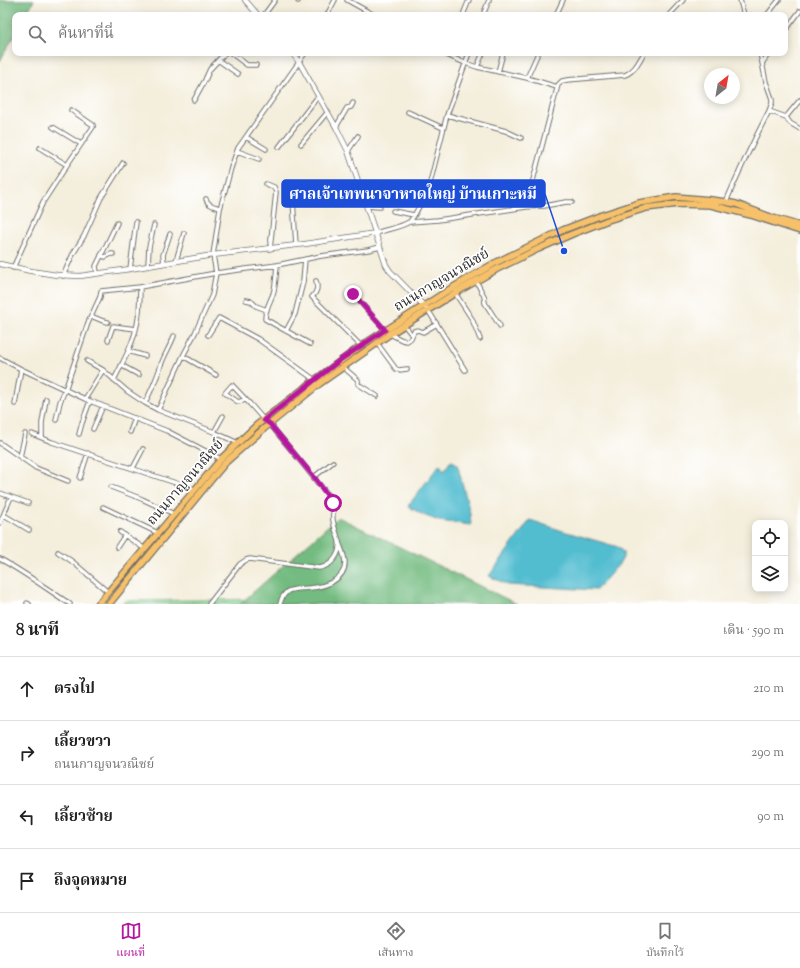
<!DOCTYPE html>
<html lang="th">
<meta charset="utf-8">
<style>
body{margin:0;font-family:"Sorts Mill Goudy","Noto Serif Thai",serif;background:#f2f2f2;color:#222}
.controls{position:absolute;right:12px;bottom:12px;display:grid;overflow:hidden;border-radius:8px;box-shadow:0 2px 10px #0003}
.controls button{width:36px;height:36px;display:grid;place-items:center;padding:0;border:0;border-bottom:1px solid #e0e0e0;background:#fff;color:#222;font:20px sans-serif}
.compass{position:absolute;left:704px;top:68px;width:36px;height:36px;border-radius:50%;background:#fff;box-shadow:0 2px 10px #0003;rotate:31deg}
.stop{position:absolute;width:12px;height:12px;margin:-9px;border:3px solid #b5179e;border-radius:50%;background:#fff}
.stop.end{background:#b5179e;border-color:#fff;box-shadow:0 1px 4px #0008}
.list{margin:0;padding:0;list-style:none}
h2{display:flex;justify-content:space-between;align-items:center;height:52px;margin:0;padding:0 16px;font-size:17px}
h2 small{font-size:13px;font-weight:400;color:#767676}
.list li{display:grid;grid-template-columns:26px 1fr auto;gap:12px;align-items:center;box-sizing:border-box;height:64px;padding:0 16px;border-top:1px solid #e0e0e0}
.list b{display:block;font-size:15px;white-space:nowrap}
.list p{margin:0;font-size:13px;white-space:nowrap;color:#767676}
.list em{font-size:13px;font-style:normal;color:#767676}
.icon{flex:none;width:22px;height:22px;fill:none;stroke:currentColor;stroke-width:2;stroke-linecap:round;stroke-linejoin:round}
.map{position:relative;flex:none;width:800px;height:604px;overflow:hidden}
.search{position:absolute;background:#fff;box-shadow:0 2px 10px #0003;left:12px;right:12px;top:12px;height:44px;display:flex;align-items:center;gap:10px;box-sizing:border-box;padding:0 14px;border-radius:8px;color:#767676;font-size:15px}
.sheet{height:308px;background:#fff}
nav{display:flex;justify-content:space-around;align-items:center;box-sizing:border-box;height:56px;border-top:1px solid #e0e0e0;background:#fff;font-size:11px;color:#767676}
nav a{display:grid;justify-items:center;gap:2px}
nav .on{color:#b5179e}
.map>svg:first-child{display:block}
</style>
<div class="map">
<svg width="800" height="604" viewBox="0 0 800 604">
<rect width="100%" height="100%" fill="#fff"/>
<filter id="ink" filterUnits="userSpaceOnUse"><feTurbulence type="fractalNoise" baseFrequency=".025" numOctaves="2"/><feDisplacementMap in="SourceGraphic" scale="8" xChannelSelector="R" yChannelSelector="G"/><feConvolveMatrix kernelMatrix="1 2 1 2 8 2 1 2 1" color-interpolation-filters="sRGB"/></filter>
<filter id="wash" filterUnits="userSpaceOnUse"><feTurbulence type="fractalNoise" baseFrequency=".012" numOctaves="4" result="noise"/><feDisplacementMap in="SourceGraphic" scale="16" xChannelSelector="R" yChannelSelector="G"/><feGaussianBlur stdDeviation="0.9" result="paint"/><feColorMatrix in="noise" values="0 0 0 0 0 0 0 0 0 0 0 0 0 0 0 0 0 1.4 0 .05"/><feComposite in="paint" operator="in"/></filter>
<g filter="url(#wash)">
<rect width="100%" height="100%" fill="#f4eedc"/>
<path fill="#8fdb97" stroke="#5d8361" d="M441 597 448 604H122L125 601Z"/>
<path fill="#73bb80" stroke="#4f7356" d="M0 0H34L26 15H15V34L0 61Z
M338 517 517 604H240Z"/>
<path fill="#53bdd0" stroke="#3f747e" d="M452 461 456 463 458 467 470 513 471 525 439 521 423 515 408 506 440 464 443 470 444 471 450 462Z
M530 520 563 531 618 547 623 552V558L620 563 596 590 508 585 489 576Z"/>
</g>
<g filter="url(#ink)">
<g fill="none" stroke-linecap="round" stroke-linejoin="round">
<defs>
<path id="minor" d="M347 0 374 15
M740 0 744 15
M298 1V0
M264 15 275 0
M327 15 335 0
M463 15 469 0
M483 15 489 0
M556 15 563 0
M669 15 683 0
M767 15 779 0
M785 31 800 11
M231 53 247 65H256
M442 53 465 63 477 67 527 78 557 87
M760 53 766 82 772 99V103L769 111
M218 60 238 74
M763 62 769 53
M477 67 483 53
M498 72 503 53
M527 78 538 53
M194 100 205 80 210 69 225 53
M408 112 443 128
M447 115 506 131 521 138
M786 117 790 123 800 129
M53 127 81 144
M336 127 347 108 351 107 353 103
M246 137 266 149
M301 144 326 114 328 113
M279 147 316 99 319 98
M40 148 67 165
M237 151 259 159
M348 151 358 136
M266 184 274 187 276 192 270 249
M206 199C208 206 215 206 220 208
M293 200 296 245
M726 202C739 171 754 140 769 111L786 117 800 100
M367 206 380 207
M526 207 558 85 562 81 567 80 625 75C635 71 639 61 644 53
M393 211 414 215
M410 222 438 220 526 207 544 206 566 202H572
M376 233C384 230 402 227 409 222 414 219 427 190 430 183L447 115 469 53
M101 255 105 257 111 254H113
M176 261 184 233
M164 263 163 255 170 234
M277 265C276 274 276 285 273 294 270 302 265 310 265 319L279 327 310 344
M148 266 149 247 154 225
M13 268 43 202 67 165 93 127V125L71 110
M130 269 136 222
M97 273 96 266 98 262 117 223
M63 276 73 254 84 236 101 198 123 163
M316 281C318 288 317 292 312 297L361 346
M476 281 484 296 485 303 500 326
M455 293 472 319 480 339
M353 294 385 330
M246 300 251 301 256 306 267 310
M428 310 465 370
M91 316 103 321 108 322
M404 325 412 335
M286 331 295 314 303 282 305 259
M390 334 402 340 407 341 411 338 414 331 418 330 423 332 437 324
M208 335 219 318 258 339 315 380
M108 340 113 326 136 329
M377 343 396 369 399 370 407 369
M128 351 145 356
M183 356 216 375
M0 358 21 369 85 399 167 431 221 459
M87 361 103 370
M121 365 139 375
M343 367 358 380V384L377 396
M114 380C123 362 133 344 137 325 140 312 140 300 140 287
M85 399 103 370 127 391 145 403 158 410 214 432 238 443
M145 403C151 391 156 380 160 368 163 357 170 347 174 336
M15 404 21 369
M158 410 183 356 195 333 212 295 216 273 213 255 220 209 231 168 238 148 299 62 305 53
M56 420 60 402 65 390 88 323 100 297 101 291 140 287 216 273 277 265 321 256 368 250 380 247
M93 429 103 406
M130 432 135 418
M214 432 223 416
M32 434 52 442 194 489
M79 434 82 423 90 401
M42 438V423L46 399
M0 443 36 468 68 481
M20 457 25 434
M133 468 143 449
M314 477 333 462
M80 478 88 453
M111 487 142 499 174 514
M0 493 28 503
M103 507 158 533
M4 515 29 530
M0 523 11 497
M120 532 145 549
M117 547 125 535
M58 552 73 562 108 592
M0 559C24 572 47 589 70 604
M27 603 29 604
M209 604 240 564 246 560 250 559 319 568C332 566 341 554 339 541 337 534 334 527 333 520 332 514 335 507 332 502 329 494 322 488 317 482 302 462 285 443 270 424L264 420 250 404 232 385 225 393 238 402 245 400
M280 604C281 599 284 594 288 591 295 588 303 589 310 588 324 587 345 580 345 563 345 557 342 550 340 545"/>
<path id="tertiary" d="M245 0 258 15
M292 53 299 62 336 127 348 151 386 265 390 271 426 308
M0 264 31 271 57 275 80 276 130 269 213 255 305 244 376 233"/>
<path id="primary" d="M98 604 221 459 257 425 315 380 361 346 447 291 495 263 563 230 602 215 639 203 676 197 711 200 726 202 736 204 773 218 800 226
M109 604 210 481 226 462 261 431 319 384 390 334 455 293 497 269 538 249 572 234 608 220 646 208 678 204 711 205 751 215 800 231"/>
</defs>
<use href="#minor" stroke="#716f69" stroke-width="5.5"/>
<use href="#tertiary" stroke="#716f69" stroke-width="6"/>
<use href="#primary" stroke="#716f69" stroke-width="8"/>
<use href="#minor" stroke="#fff" stroke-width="3.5"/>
<use href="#tertiary" stroke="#fff" stroke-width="4.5"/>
<use href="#primary" stroke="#f6c16b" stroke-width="5.5"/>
</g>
</g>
<g fill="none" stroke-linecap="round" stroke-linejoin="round" filter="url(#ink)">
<path stroke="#b5179e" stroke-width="5" d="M333 503 314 477 270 424 264 420 340 360 385 330 353 294"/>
</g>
<g text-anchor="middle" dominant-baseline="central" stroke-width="3.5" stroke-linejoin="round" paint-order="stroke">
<g font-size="14" fill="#2b2b2b" stroke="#fff">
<text transform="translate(442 281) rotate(-31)">ถนนกาญจนวณิชย์</text>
<text transform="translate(186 483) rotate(-49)">ถนนกาญจนวณิชย์</text>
</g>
</g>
<path fill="none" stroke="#1d4ed8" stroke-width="1.5" d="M564 251L545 194"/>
<circle fill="#1d4ed8" stroke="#fff" stroke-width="1.5" cx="564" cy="251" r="4"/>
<rect fill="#1d4ed8" stroke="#1d4ed8" stroke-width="1.5" x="282" y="180" width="263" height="27" rx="4"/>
<g font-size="15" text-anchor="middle" font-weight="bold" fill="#fff">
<text x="413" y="199">ศาลเจ้าเทพนาจาหาดใหญ่ บ้านเกาะหมี</text>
</g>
</svg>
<div class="controls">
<button><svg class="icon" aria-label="locate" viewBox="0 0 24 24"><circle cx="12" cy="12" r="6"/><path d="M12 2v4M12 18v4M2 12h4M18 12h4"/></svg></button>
<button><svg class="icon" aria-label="layers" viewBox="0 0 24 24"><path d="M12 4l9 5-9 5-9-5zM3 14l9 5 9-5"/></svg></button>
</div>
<svg class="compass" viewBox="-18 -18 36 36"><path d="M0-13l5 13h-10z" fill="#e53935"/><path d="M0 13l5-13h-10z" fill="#767676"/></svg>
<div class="stop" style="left:333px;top:503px"></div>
<div class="stop end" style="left:353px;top:294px"></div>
<div class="search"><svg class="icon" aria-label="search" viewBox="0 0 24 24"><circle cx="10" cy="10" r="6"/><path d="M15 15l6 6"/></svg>ค้นหาที่นี่</div>
</div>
<section class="sheet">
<h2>8 นาที<small>เดิน · 590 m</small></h2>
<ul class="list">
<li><svg class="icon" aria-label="ahead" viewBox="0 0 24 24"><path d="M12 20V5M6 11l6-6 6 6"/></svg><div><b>ตรงไป</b></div><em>210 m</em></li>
<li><svg class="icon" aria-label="right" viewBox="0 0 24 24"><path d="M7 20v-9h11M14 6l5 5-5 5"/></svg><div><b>เลี้ยวขวา</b><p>ถนนกาญจนวณิชย์</p></div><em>290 m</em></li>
<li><svg class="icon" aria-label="left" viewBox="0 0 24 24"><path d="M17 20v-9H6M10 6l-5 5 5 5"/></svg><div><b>เลี้ยวซ้าย</b></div><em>90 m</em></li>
<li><svg class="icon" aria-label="arrive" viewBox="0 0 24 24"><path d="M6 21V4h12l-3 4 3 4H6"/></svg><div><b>ถึงจุดหมาย</b></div></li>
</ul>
</section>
<nav>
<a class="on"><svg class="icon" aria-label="map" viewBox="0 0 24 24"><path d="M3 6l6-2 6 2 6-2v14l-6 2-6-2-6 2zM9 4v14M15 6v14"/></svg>แผนที่</a>
<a><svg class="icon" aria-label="directions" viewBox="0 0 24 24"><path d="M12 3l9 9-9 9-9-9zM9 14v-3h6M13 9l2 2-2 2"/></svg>เส้นทาง</a>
<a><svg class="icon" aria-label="saved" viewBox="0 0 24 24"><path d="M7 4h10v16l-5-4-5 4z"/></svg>บันทึกไว้</a>
</nav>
